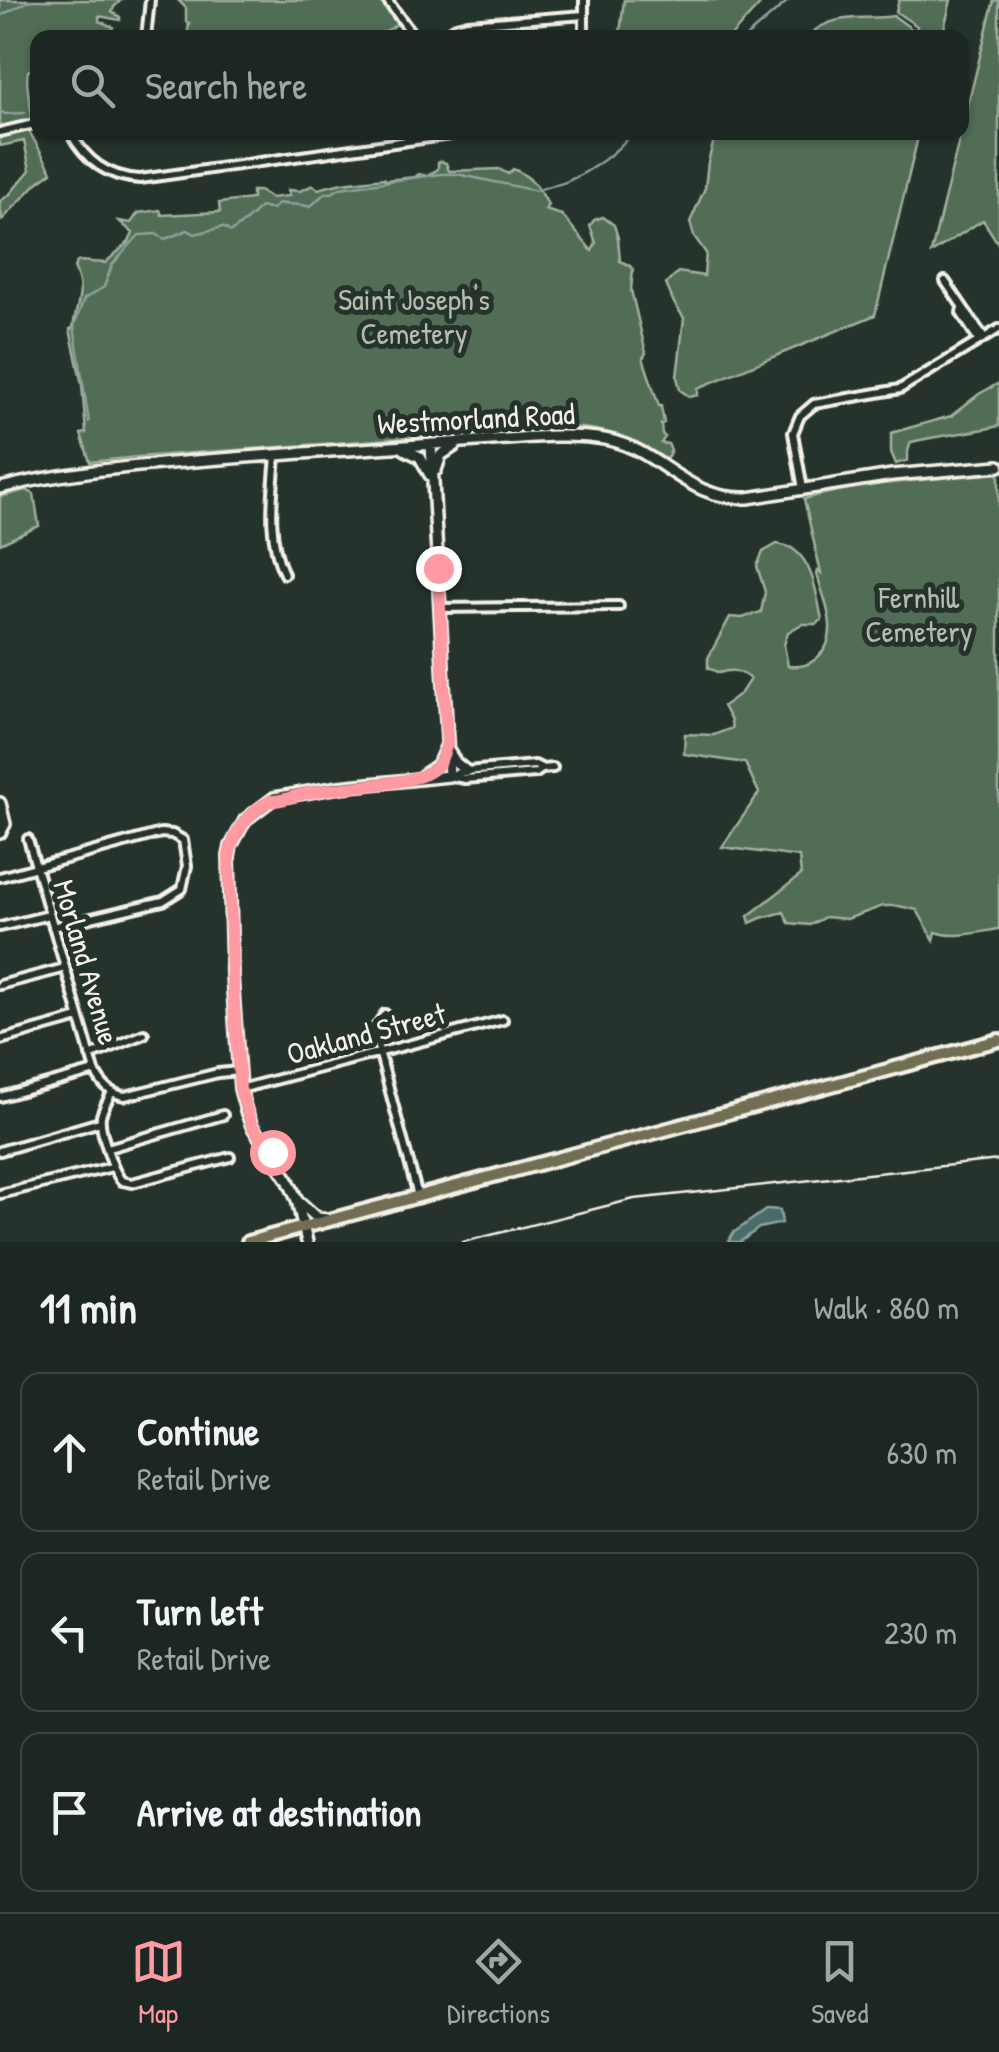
<!DOCTYPE html>
<meta charset="utf-8">
<style>
body{margin:0;font-family:"Patrick Hand",sans-serif;background:#252e2a;color:#f1f3f6}
.stop{position:absolute;width:30px;height:30px;margin:-22px;border:8px solid #ff9aa2;border-radius:50%;background:#fff}
.stop.end{background:#ff9aa2;border-color:#fff;box-shadow:0 2px 10px #0008}
.list{margin:0;padding:0;list-style:none}
h2{display:flex;justify-content:space-between;align-items:center;height:130px;margin:0;padding:0 40px;font-size:42px}
h2 small{font-size:32px;font-weight:400;color:#a0a5a5}
.list li{display:grid;grid-template-columns:65px 1fr auto;gap:30px;align-items:center;box-sizing:border-box;height:160px;margin:0 20px 20px;padding:0 20px;border:2px solid #3a4340;border-radius:20px}
.list b{display:block;font-size:38px;white-space:nowrap}
.list p{margin:0;font-size:32px;white-space:nowrap;color:#a0a5a5}
.list em{font-size:32px;font-style:normal;color:#a0a5a5}
.icon{flex:none;width:55px;height:55px;fill:none;stroke:currentColor;stroke-width:2;stroke-linecap:round;stroke-linejoin:round}
.map{position:relative;flex:none;width:999px;height:1242px;overflow:hidden}
.search{position:absolute;background:#1c2622;box-shadow:0 2px 8px #0004;left:30px;right:30px;top:30px;height:110px;display:flex;align-items:center;gap:25px;box-sizing:border-box;padding:0 35px;border-radius:20px;color:#a0a5a5;font-size:38px}
.sheet{height:670px;background:#1c2622}
nav{display:flex;justify-content:space-around;align-items:center;box-sizing:border-box;height:140px;border-top:2px solid #3a4340;background:#1c2622;font-size:28px;color:#a0a5a5}
nav a{display:grid;justify-items:center;gap:5px}
nav .on{color:#ff9aa2}
.map>svg:first-child{display:block}
</style>
<div class="map">
<svg width="999" height="1242" viewBox="0 0 999 1242">
<rect width="100%" height="100%" fill="#26332d"/>
<filter id="ink" filterUnits="userSpaceOnUse"><feTurbulence type="fractalNoise" baseFrequency=".01" numOctaves="2"/><feDisplacementMap in="SourceGraphic" scale="20" xChannelSelector="R" yChannelSelector="G"/><feConvolveMatrix kernelMatrix="1 2 1 2 8 2 1 2 1" color-interpolation-filters="sRGB"/></filter>
<g filter="url(#ink)">
<path fill="#516d55" stroke="#a2af9e" stroke-width="2.5" d="M0 0H121L114 7 112 12 120 17V20L99 16V21L113 27 110 37 96 30 91 37 38 38 37 67 28 71C24 88 33 103 31 120L0 127Z
M178 0H379L397 24C376 41 356 35 331 35L330 38 187 37 189 23 186 22V8Z
M624 0H764L729 38 625 37 620 33Z
M899 0H951L942 37H806C836 11 858 21 894 16L916 32 917 26 896 12Z
M994 0H999V245L983 220 931 253Z
M29 131 52 172 37 183 2 220 0 201 9 195 30 170 24 141 0 146V137Z
M716 133H919L875 315 698 388V395L690 397 680 390 677 377 684 318 674 303 666 284 678 272 704 276 706 253 694 236 690 222 705 188 708 162Z
M441 161 446 163 449 171 499 169 508 174 513 169C529 175 541 190 548 205L545 210 562 215 592 251 596 243 590 226 594 220 603 217 614 225 618 238 620 261 629 265 633 269 631 290 646 353 643 358 659 406H661L664 423 661 424 662 434 665 437 661 443 668 444 671 450 666 460C635 437 599 427 561 427L137 457 90 462 81 434 86 433 82 385 70 329 73 328C76 303 86 294 74 267L78 261 105 263 129 242 133 233 119 221 131 223 138 213 160 210 162 215 220 212 219 203 252 199V191H259L271 198 289 196 288 190 300 191 313 185 318 189 342 183 384 178 385 180 415 177 419 174 427 176 438 169V163Z
M999 383V426C970 433 940 435 911 442L908 451V460L896 464 891 452V433L951 416 979 394Z
M999 473V929C979 932 955 939 936 932L934 940 917 910 899 906H883L847 919 825 917 810 925 789 923 784 912 761 918 750 923 748 916 801 875 799 857 722 847 759 793 745 763 684 754 685 734 714 735 732 728 731 721 723 706 741 693 750 679C739 670 732 669 719 673L708 668V658L730 617 742 618 761 612 765 592 757 566 763 552 777 544C781 545 790 546 793 549 814 563 817 598 822 620L816 624H802L788 632 784 645 788 666C801 667 808 666 818 657 842 635 824 601 817 574L818 571 821 573 804 499C868 482 933 479 999 473Z
M26 490 34 494 39 526 0 544V497Z"/>
<path fill="#476c6a" stroke="#8ca19c" stroke-width="2.5" d="M767 1209 780 1210 782 1223 759 1228 740 1242H728L733 1233Z"/>
<g fill="none" stroke-linecap="round" stroke-linejoin="round">
<path stroke="#8ca19c" stroke-width="2.5" d="M0 16 31 0
M745 38 789 0
M0 111 5 114 25 113
M89 422 74 326 84 299 104 287 112 265 139 235 156 234 165 239 188 230 195 234 223 227 231 232C241 224 252 218 260 207 269 209 272 212 279 203 289 206 299 203 310 207L325 193H332L340 188 441 174H457L537 191C547 185 558 186 568 181 592 170 616 153 633 132"/>
<defs>
<path id="street" d="M387 0 415 38
M584 0V38
M146 38 150 0
M439 38 456 27 468 24 584 15
M0 132 38 123
M70 132C86 161 107 177 140 179L471 132
M945 281 984 338
M962 308 961 313 979 341
M276 455C273 495 266 536 284 574
M803 489 793 433 800 416 814 404 900 389 999 329
M440 608 619 606
M451 775 466 771 535 765 541 768
M449 776 465 779 536 773 542 769 553 768
M28 839 95 1071C101 1084 110 1094 125 1096L218 1073 239 1071
M0 877 161 833 172 834 183 840 187 866 182 889 163 901 53 927
M0 927 49 915
M0 985 65 968
M385 1014 376 1027 375 1036 418 1196
M0 1040 79 1018
M90 1056 144 1034
M240 1089 503 1020
M112 1092C108 1100 103 1108 101 1116 99 1129 113 1172 122 1181L132 1183 230 1157
M0 1097 95 1071
M108 1148 223 1115
M0 1151 100 1122
M0 1194 112 1167"/>
<path id="secondary" d="M404 449 420 457 430 475
M436 470 441 455 456 445
M0 488C64 472 129 467 195 461 256 456 317 452 377 448 420 445 463 442 506 439 536 437 567 434 597 438 659 444 682 501 748 498L892 475 999 466
M449 752 456 763 466 771
M422 776 438 765 446 747
M0 803 5 824 0 833
M299 1202 317 1218 327 1219
M307 1242 297 1200 288 1180 252 1126 246 1111 240 1089 232 976 229 856 231 846 245 820 274 798 339 787 449 776 431 444"/>
<path id="primary" d="M248 1242 999 1040"/>
</defs>
<use href="#street" stroke="#f4f1e8" stroke-width="14"/>
<use href="#secondary" stroke="#f4f1e8" stroke-width="16"/>
<use href="#primary" stroke="#f4f1e8" stroke-width="18"/>
<use href="#street" stroke="#26332d" stroke-width="6"/>
<use href="#secondary" stroke="#26332d" stroke-width="9"/>
<use href="#primary" stroke="#726e52" stroke-width="10"/>
<path stroke="#f4f1e8" stroke-width="2.5" d="M463 1242 634 1199 999 1160"/>
</g>
</g>
<g fill="none" stroke-linecap="round" stroke-linejoin="round" filter="url(#ink)">
<path stroke="#ff9aa2" stroke-width="12" d="M272 1152 252 1126 240 1089 232 976 229 856C234 832 247 813 270 801 283 802 294 795 308 793 338 786 409 786 431 771 441 765 443 754 447 744L438 568"/>
</g>
<g text-anchor="middle" dominant-baseline="central" stroke-width="10" stroke-linejoin="round" paint-order="stroke">
<g font-size="30" fill="#b3bcad" stroke="#26332d">
<text x="414" y="299">Saint Joseph's<tspan x="414" dy="34">Cemetery</tspan></text>
<text x="919" y="597">Fernhill<tspan x="919" dy="34">Cemetery</tspan></text>
</g>
<g font-size="30" fill="#f4f1e8" stroke="#26332d">
<text transform="translate(476 418) rotate(-3)">Westmorland Road</text>
<text transform="translate(87 962) rotate(74)">Morland Avenue</text>
<text transform="translate(366 1033) rotate(-15)">Oakland Street</text>
</g>
</g>
</svg>
<div class="stop" style="left:272px;top:1152px"></div>
<div class="stop end" style="left:438px;top:568px"></div>
<div class="search"><svg class="icon" aria-label="search" viewBox="0 0 24 24"><circle cx="10" cy="10" r="6"/><path d="M15 15l6 6"/></svg>Search here</div>
</div>
<section class="sheet">
<h2>11 min<small>Walk · 860 m</small></h2>
<ul class="list">
<li><svg class="icon" aria-label="ahead" viewBox="0 0 24 24"><path d="M12 20V5M6 11l6-6 6 6"/></svg><div><b>Continue</b><p>Retail Drive</p></div><em>630 m</em></li>
<li><svg class="icon" aria-label="left" viewBox="0 0 24 24"><path d="M17 20v-9H6M10 6l-5 5 5 5"/></svg><div><b>Turn left</b><p>Retail Drive</p></div><em>230 m</em></li>
<li><svg class="icon" aria-label="arrive" viewBox="0 0 24 24"><path d="M6 21V4h12l-3 4 3 4H6"/></svg><div><b>Arrive at destination</b></div></li>
</ul>
</section>
<nav>
<a class="on"><svg class="icon" aria-label="map" viewBox="0 0 24 24"><path d="M3 6l6-2 6 2 6-2v14l-6 2-6-2-6 2zM9 4v14M15 6v14"/></svg>Map</a>
<a><svg class="icon" aria-label="directions" viewBox="0 0 24 24"><path d="M12 3l9 9-9 9-9-9zM9 14v-3h6M13 9l2 2-2 2"/></svg>Directions</a>
<a><svg class="icon" aria-label="saved" viewBox="0 0 24 24"><path d="M7 4h10v16l-5-4-5 4z"/></svg>Saved</a>
</nav>
